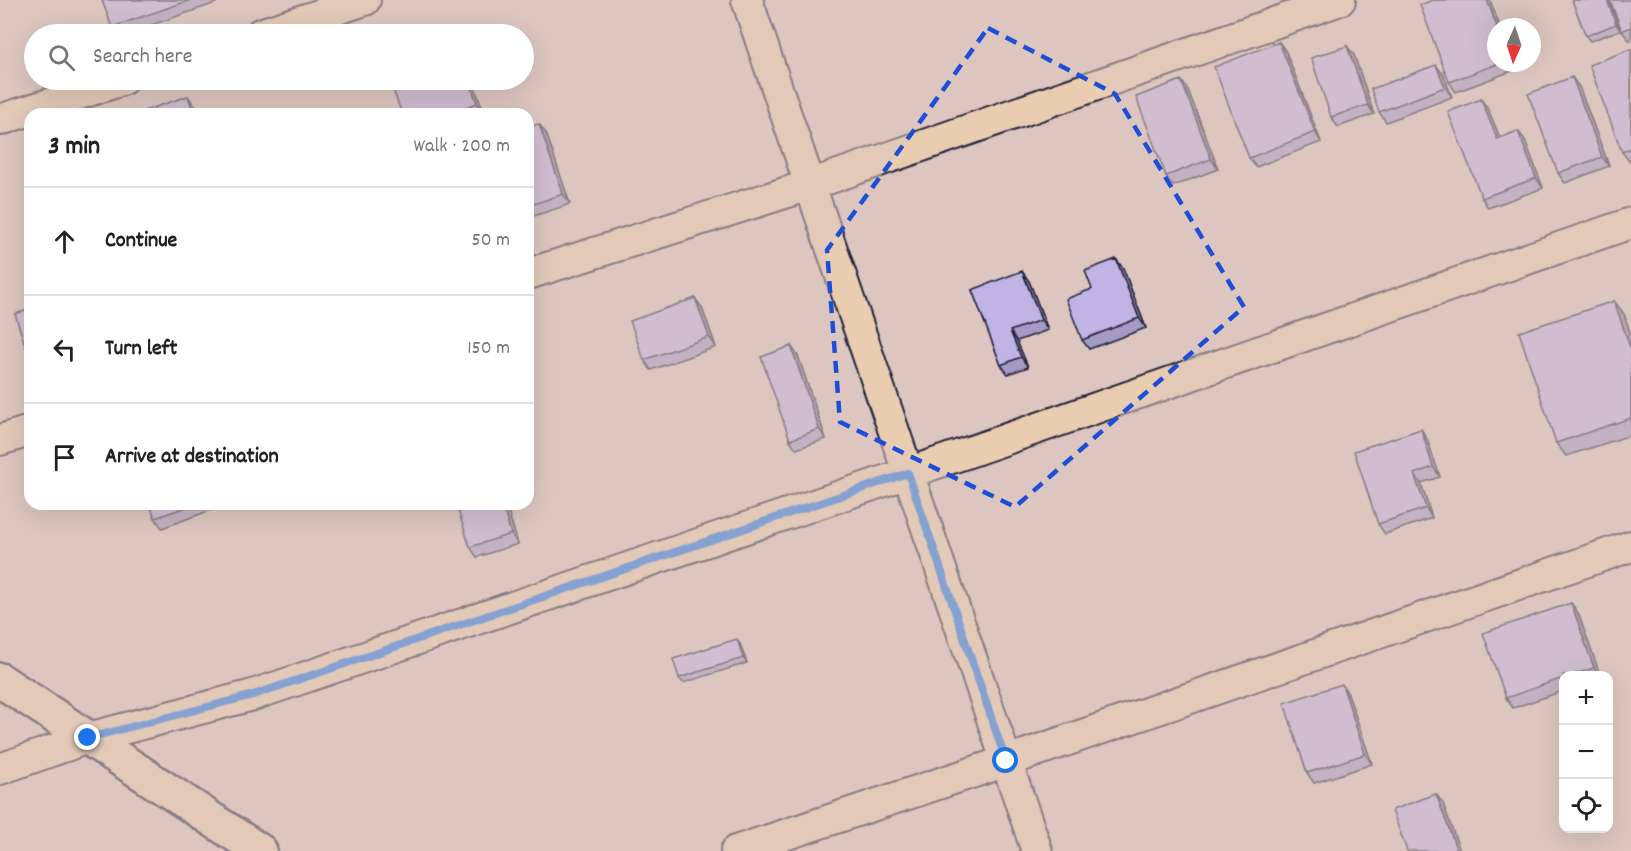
<!DOCTYPE html>
<meta charset="utf-8">
<style>
body{margin:0;font-family:Dekko,sans-serif;background:#f2f2f2;color:#222}
.controls{position:absolute;right:18px;bottom:18px;display:grid;overflow:hidden;border-radius:12px;box-shadow:0 6px 24px #0002}
.controls button{width:54px;height:54px;display:grid;place-items:center;padding:0;border:0;border-bottom:2px solid #e0e0e0;background:#fff;color:#222;font:30px sans-serif}
.compass{position:absolute;left:1487px;top:18px;width:54px;height:54px;border-radius:50%;background:#fff;box-shadow:0 6px 24px #0002;rotate:183deg}
.stop{position:absolute;width:18px;height:18px;margin:-14px;border:4px solid #1a73e8;border-radius:50%;background:#fff}
.stop.end{background:#1a73e8;border-color:#fff;box-shadow:0 2px 6px #0008}
.list{margin:0;padding:0;list-style:none}
h2{display:flex;justify-content:space-between;align-items:center;height:78px;margin:0;padding:0 24px;font-size:26px}
h2 small{font-size:20px;font-weight:400;color:#767676}
.list li{display:grid;grid-template-columns:39px 1fr auto;gap:18px;align-items:center;box-sizing:border-box;height:108px;padding:0 24px;border-top:2px solid #e0e0e0}
.list b{display:block;font-size:22px;white-space:nowrap}
.list em{font-size:20px;font-style:normal;color:#767676}
.icon{flex:none;width:33px;height:33px;fill:none;stroke:currentColor;stroke-width:2;stroke-linecap:round;stroke-linejoin:round}
.map{position:relative;flex:none;width:1631px;height:851px;overflow:hidden}
.search{position:absolute;background:#fff;box-shadow:0 6px 24px #0002;left:24px;top:24px;width:510px;height:66px;display:flex;align-items:center;gap:15px;box-sizing:border-box;padding:0 21px;border-radius:33px;color:#767676;font-size:22px}
.panel{position:absolute;background:#fff;box-shadow:0 6px 24px #0002;left:24px;top:108px;width:510px;height:402px;border-radius:18px}
.map>svg:first-child{display:block}
</style>
<div class="map">
<svg width="1631" height="851" viewBox="0 0 1631 851">
<rect width="100%" height="100%" fill="#ddc6c0"/>
<filter id="ink" filterUnits="userSpaceOnUse"><feTurbulence type="fractalNoise" baseFrequency=".0167" numOctaves="2"/><feDisplacementMap in="SourceGraphic" scale="12" xChannelSelector="R" yChannelSelector="G"/><feConvolveMatrix kernelMatrix="1 2 1 2 8 2 1 2 1" color-interpolation-filters="sRGB"/></filter>
<g filter="url(#ink)">
<g fill="none" stroke-linecap="round" stroke-linejoin="round">
<defs>
<path id="street" d="M747 0 1037 851
M260 34 365 0
M0 120 122 80
M528 274 810 185 1340 0
M0 440 30 431
M0 769 88 738 253 695 908 473 1631 223
M736 851 1007 761 1631 546"/>
<path id="secondary" d="M0 680 260 851"/>
</defs>
<use href="#street" stroke="#22223b" stroke-width="34"/>
<use href="#secondary" stroke="#22223b" stroke-width="38"/>
<use href="#street" stroke="#e9cdb0" stroke-width="30"/>
<use href="#secondary" stroke="#e9cdb0" stroke-width="33"/>
</g>
<path fill="#a59bc5" stroke="#22223b" stroke-width="1.5" d="M102 0H215L216 3 125 34H117L112 27Z
M1433 0H1490L1500 27H1496V63H1514L1517 69 1456 92 1449 82Z
M1572 0H1609L1620 30 1590 41 1586 36Z
M1631 0V40H1629L1622 31Z
M1279 42 1286 52 1321 142 1256 167 1249 158Z
M1347 46 1354 55 1374 114 1338 127 1331 117Z
M1631 49V161H1629L1622 152Z
M1443 74 1452 97 1386 122 1379 112Z
M472 80 484 113 480 114H402Z
M1579 87 1609 166 1565 183 1558 173Z
M1188 90 1218 169 1173 186 1166 176Z
M1488 109 1500 138 1518 131 1525 140 1543 188 1488 208 1482 198Z
M528 127 546 133 570 204 528 218Z
M1123 268 1146 328 1089 349 1082 340 1092 289Z
M1029 281 1048 330 1017 341 1028 367 1008 374 1001 365 972 290Z
M695 298 702 308 716 347 651 370 644 360Z
M1614 301 1624 314 1631 336V435L1566 456 1556 443Z
M791 346 798 356 826 439 796 449 790 440Z
M1421 429 1427 439 1440 477 1421 483 1432 518 1385 534 1378 524Z
M150 504H221L222 506 162 528 155 518Z
M507 508 518 544 477 557 470 547Z
M1571 603 1578 613 1600 675H1563V691L1513 708 1506 698Z
M740 644 747 663 683 683 679 678Z
M1348 694 1372 764 1314 783 1307 773Z"/>
<path fill="#867ea0" stroke="#22223b" stroke-width="1.5" d="M1487 0H1490L1500 27H1497Z
M1607 0H1609L1620 30 1616 24Z
M1279 42 1286 52 1321 142 1315 132Z
M1347 46 1354 55 1374 114 1368 105Z
M1436 65 1443 74 1452 97 1445 87Z
M1572 77 1579 87 1609 166 1602 157Z
M469 80H472L484 113 477 103Z
M1181 80 1188 90 1218 169 1211 159Z
M188 96 197 109 199 114H194Z
M1481 99 1488 109 1504 148 1497 139Z
M539 124 546 133 570 204 563 194Z
M1518 131 1525 140 1543 188 1536 178Z
M1116 259 1123 268 1146 328 1139 318Z
M1022 271 1029 281 1048 330 1041 320Z
M695 298 702 308 716 347 709 337Z
M1614 301 1624 314 1631 336V350Z
M1010 331 1017 341 1028 367 1021 357Z
M791 346 798 356 826 439 819 429Z
M1421 429 1427 439 1440 477 1433 467Z
M1414 474 1421 483 1432 518 1426 508Z
M502 504H504L507 508 518 544 511 534Z
M1571 603 1578 613 1600 675 1594 668Z
M737 639 740 644 747 663 743 658Z
M1342 684 1348 694 1372 764 1365 754Z
M1436 794 1443 803 1460 851H1457Z"/>
<path fill="#c0b4e5" stroke="#22223b" stroke-width="1.5" d="M102 0H191L112 27Z
M1433 0H1487L1497 27H1496V63H1500L1449 82 1420 5Z
M1572 0H1607L1616 24 1586 36Z
M1610 0H1631V27L1622 31Z
M1279 42 1315 132 1249 158 1214 67Z
M1347 46 1368 105 1331 117 1311 58Z
M1631 49V148L1622 152 1589 65Z
M1436 65 1445 87 1379 112 1371 89Z
M1572 77 1602 157 1558 173 1528 94Z
M393 80H469L477 103 446 114H402L390 81Z
M1181 80 1211 159 1166 176 1136 97Z
M188 96 194 114H135Z
M1481 99 1497 139 1518 131 1536 178 1482 198 1448 112Z
M539 124 563 194 528 206V127Z
M1116 259 1139 318 1082 340 1066 299 1092 289 1085 271Z
M1022 271 1041 320 1010 331 1021 357 1001 365 972 290Z
M695 298 709 337 644 360 630 321Z
M1614 301 1631 350V418L1556 443 1519 332Z
M30 309V361L15 314Z
M791 346 819 429 790 440 761 357Z
M1421 429 1433 467 1414 474 1426 508 1378 524 1354 451Z
M150 504H195L155 518Z
M456 504H502L511 534 470 547Z
M1571 603 1594 668 1572 675H1563V678L1506 698 1483 633Z
M737 639 743 658 679 678 673 659Z
M1342 684 1365 754 1307 773 1284 703Z
M1436 794 1457 851H1407L1392 810Z"/>
</g>
<g fill="none" stroke-linecap="round" stroke-linejoin="round" filter="url(#ink)">
<path stroke="#1a73e8" stroke-width="8" d="M88 738 253 695 908 473 1006 761"/>
</g>
<path d="M0 0H1631V851H0ZM988 28 1115 94 1244 307 1015 507 840 422 827 250Z" fill="#ddc6c0" fill-opacity=".55" fill-rule="evenodd"/>
<path fill="none" stroke="#1d4ed8" stroke-width="4.5" stroke-dasharray="12 8" stroke-linejoin="round" d="M988 28 1115 94 1244 307 1015 507 840 422 827 250Z"/>
</svg>
<div class="controls">
<button>+</button>
<button>−</button>
<button><svg class="icon" aria-label="locate" viewBox="0 0 24 24"><circle cx="12" cy="12" r="6"/><path d="M12 2v4M12 18v4M2 12h4M18 12h4"/></svg></button>
</div>
<svg class="compass" viewBox="-18 -18 36 36"><path d="M0-13l5 13h-10z" fill="#e53935"/><path d="M0 13l5-13h-10z" fill="#767676"/></svg>
<div class="stop" style="left:1006px;top:761px"></div>
<div class="stop end" style="left:88px;top:738px"></div>
<div class="search"><svg class="icon" aria-label="search" viewBox="0 0 24 24"><circle cx="10" cy="10" r="6"/><path d="M15 15l6 6"/></svg>Search here</div>
<section class="panel">
<h2>3 min<small>Walk · 200 m</small></h2>
<ul class="list">
<li><svg class="icon" aria-label="ahead" viewBox="0 0 24 24"><path d="M12 20V5M6 11l6-6 6 6"/></svg><div><b>Continue</b></div><em>50 m</em></li>
<li><svg class="icon" aria-label="left" viewBox="0 0 24 24"><path d="M17 20v-9H6M10 6l-5 5 5 5"/></svg><div><b>Turn left</b></div><em>150 m</em></li>
<li><svg class="icon" aria-label="arrive" viewBox="0 0 24 24"><path d="M6 21V4h12l-3 4 3 4H6"/></svg><div><b>Arrive at destination</b></div></li>
</ul>
</section>
</div>
